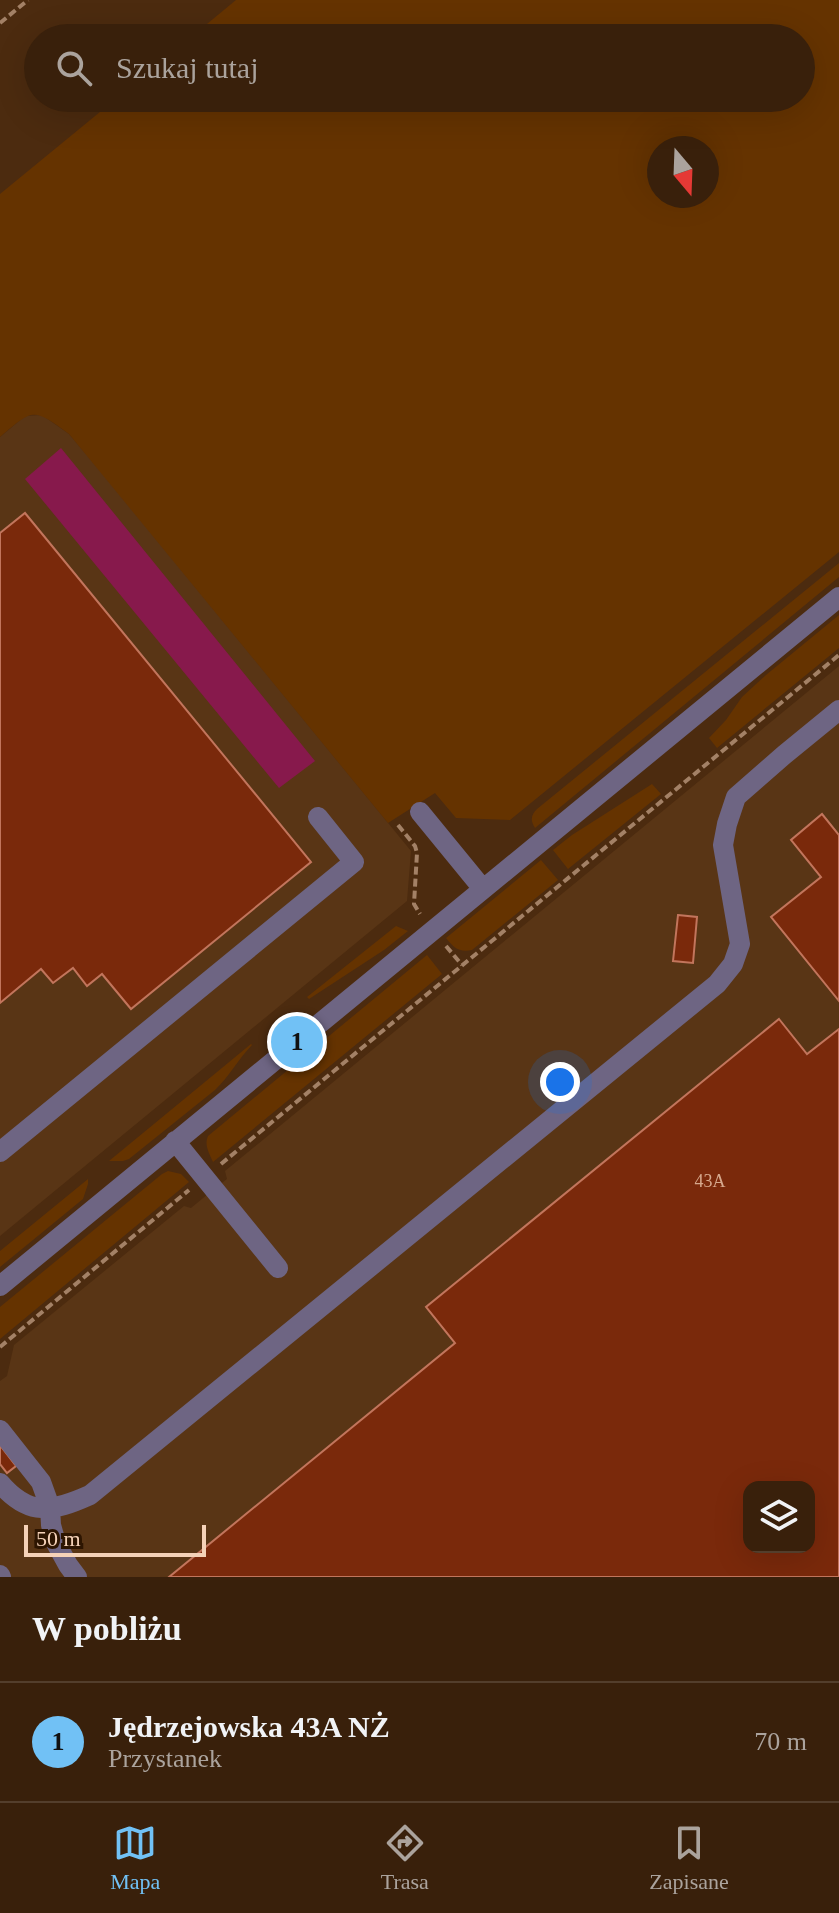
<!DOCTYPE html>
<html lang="pl">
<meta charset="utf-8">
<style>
body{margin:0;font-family:Georgia,serif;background:#442d19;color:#f1f3f6}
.controls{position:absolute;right:24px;bottom:24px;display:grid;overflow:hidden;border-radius:16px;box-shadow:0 8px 32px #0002}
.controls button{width:72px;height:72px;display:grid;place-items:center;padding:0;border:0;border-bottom:2px solid #533e2c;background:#39200b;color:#f1f3f6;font:40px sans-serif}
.compass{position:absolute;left:647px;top:136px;width:72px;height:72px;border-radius:50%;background:#39200b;box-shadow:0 8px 32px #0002;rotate:161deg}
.scale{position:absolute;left:24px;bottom:20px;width:182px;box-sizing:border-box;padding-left:8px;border:4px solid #f5d2b8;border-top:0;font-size:22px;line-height:28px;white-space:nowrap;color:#f5d2b8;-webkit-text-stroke:6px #2d1501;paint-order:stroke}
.you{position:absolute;left:560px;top:1082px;width:28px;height:28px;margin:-20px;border:6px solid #fff;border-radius:50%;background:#1a73e8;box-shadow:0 0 0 12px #1a73e833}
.badge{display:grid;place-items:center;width:52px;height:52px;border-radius:50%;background:#71c1f5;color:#111;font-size:26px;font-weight:700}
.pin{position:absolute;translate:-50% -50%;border:4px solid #fff;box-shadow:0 2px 8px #0006}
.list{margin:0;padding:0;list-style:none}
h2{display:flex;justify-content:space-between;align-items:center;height:104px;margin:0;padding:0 32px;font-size:34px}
h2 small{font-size:26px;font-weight:400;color:#aba39d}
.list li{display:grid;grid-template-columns:52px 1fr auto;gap:24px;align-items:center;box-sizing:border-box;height:120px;padding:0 32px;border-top:2px solid #533e2c}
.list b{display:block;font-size:30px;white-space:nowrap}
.list p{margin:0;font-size:26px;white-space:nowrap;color:#aba39d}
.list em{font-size:26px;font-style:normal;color:#aba39d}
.icon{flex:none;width:44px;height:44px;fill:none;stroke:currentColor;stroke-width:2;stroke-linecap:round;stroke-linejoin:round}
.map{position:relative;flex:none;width:839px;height:1577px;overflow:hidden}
.search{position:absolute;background:#39200b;box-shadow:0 8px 32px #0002;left:24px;right:24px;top:24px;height:88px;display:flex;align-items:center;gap:20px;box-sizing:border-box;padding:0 28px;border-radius:44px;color:#aba39d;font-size:30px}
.sheet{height:224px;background:#39200b}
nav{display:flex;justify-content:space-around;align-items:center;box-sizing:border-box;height:112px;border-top:2px solid #533e2c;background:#39200b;font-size:22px;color:#aba39d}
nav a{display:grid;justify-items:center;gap:4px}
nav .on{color:#71c1f5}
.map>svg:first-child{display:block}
</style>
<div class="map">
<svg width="839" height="1577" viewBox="0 0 839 1577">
<rect width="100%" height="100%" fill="#4c2b0f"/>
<path fill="#593515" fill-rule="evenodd" d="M42 415 69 434 104 475 411 851 407 901 0 1236V437L25 416Z
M839 666V1577H0V1381L7 1376 14 1345 184 1206 191 1208 214 1189 227 1179 225 1171ZM749 1487H809V1547H749Z"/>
<path fill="#653300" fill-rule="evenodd" d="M236 0H839V552L510 820 456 818 435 793 388 823 69 434C33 408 34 408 0 437V194L117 98H801V38H190ZM659 148H707V196H659Z
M839 563V577L535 828C530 820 531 815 537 809Z
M839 615V648L717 748 709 738 726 720 742 697 766 675Z
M652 784 661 794 568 869 553 850 572 835Z
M541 860 558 880 472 950C459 953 453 947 446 938Z
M396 926 408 931 384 950 309 999 307 997Z
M427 955 442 974 213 1162C209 1153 204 1145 208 1136Z
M251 1044 252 1045C238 1059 230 1076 215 1090L129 1159 123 1161H109Z
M168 1171 181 1174 189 1182 0 1339V1307L162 1174Z
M88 1179V1184L83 1199 0 1267V1251Z"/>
<path fill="#87194c" d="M61 448 315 761 279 788 25 479Z"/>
<path fill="#7a290b" stroke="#c2755c" stroke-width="2" fill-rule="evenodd" d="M25 513 311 862 131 1009 102 974 87 986 73 968 53 983 41 969 0 1003V533Z
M822 814 839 835V1001L771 917 821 877 791 840Z
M678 915 697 917 693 963 673 961Z
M779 1019 807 1054 839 1029V1577H169L455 1343 426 1307ZM749 1487H809V1547H749Z
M0 1445 16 1466 7 1473 0 1464Z"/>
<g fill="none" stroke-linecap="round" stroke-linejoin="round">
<path stroke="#a38166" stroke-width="4" stroke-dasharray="8 4" stroke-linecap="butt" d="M0 23 28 0
M398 825 415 846 417 853 414 904 420 914
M446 946 462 965
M221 1164 839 655
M0 1347 189 1190"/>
<path stroke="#6e6583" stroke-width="20" d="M420 812 483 889
M175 1141 278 1268
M0 1152 354 862 318 817
M0 1286 839 597
M0 1430 41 1482 50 1507 51 1525 56 1543 68 1565 77 1577
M0 1483C29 1517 52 1512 90 1495L717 984 733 964 740 944 723 845 727 824 736 797 784 755 839 710
M0 1575 1 1577"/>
</g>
<g text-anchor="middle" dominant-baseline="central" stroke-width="6" stroke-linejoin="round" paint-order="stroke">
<g font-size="18" fill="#d6a88d">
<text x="710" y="1181">43A</text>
</g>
</g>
</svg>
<div class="controls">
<button><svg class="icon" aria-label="layers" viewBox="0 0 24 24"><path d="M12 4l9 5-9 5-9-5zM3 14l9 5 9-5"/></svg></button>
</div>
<svg class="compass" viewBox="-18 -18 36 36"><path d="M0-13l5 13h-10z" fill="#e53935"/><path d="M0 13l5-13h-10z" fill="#aba39d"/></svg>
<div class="scale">50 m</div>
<div class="you"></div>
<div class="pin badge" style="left:297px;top:1042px">1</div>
<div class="search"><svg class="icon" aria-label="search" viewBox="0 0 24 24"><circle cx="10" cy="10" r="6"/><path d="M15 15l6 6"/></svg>Szukaj tutaj</div>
</div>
<section class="sheet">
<h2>W pobliżu<small></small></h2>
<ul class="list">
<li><span class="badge">1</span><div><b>Jędrzejowska 43A NŻ</b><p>Przystanek</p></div><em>70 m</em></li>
</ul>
</section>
<nav>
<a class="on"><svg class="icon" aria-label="map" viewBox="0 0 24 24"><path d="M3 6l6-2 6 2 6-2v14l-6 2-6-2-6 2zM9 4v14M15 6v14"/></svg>Mapa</a>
<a><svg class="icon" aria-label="directions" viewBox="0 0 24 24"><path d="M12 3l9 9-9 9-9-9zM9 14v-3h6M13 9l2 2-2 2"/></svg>Trasa</a>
<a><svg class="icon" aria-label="saved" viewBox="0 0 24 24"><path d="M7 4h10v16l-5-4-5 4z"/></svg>Zapisane</a>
</nav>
